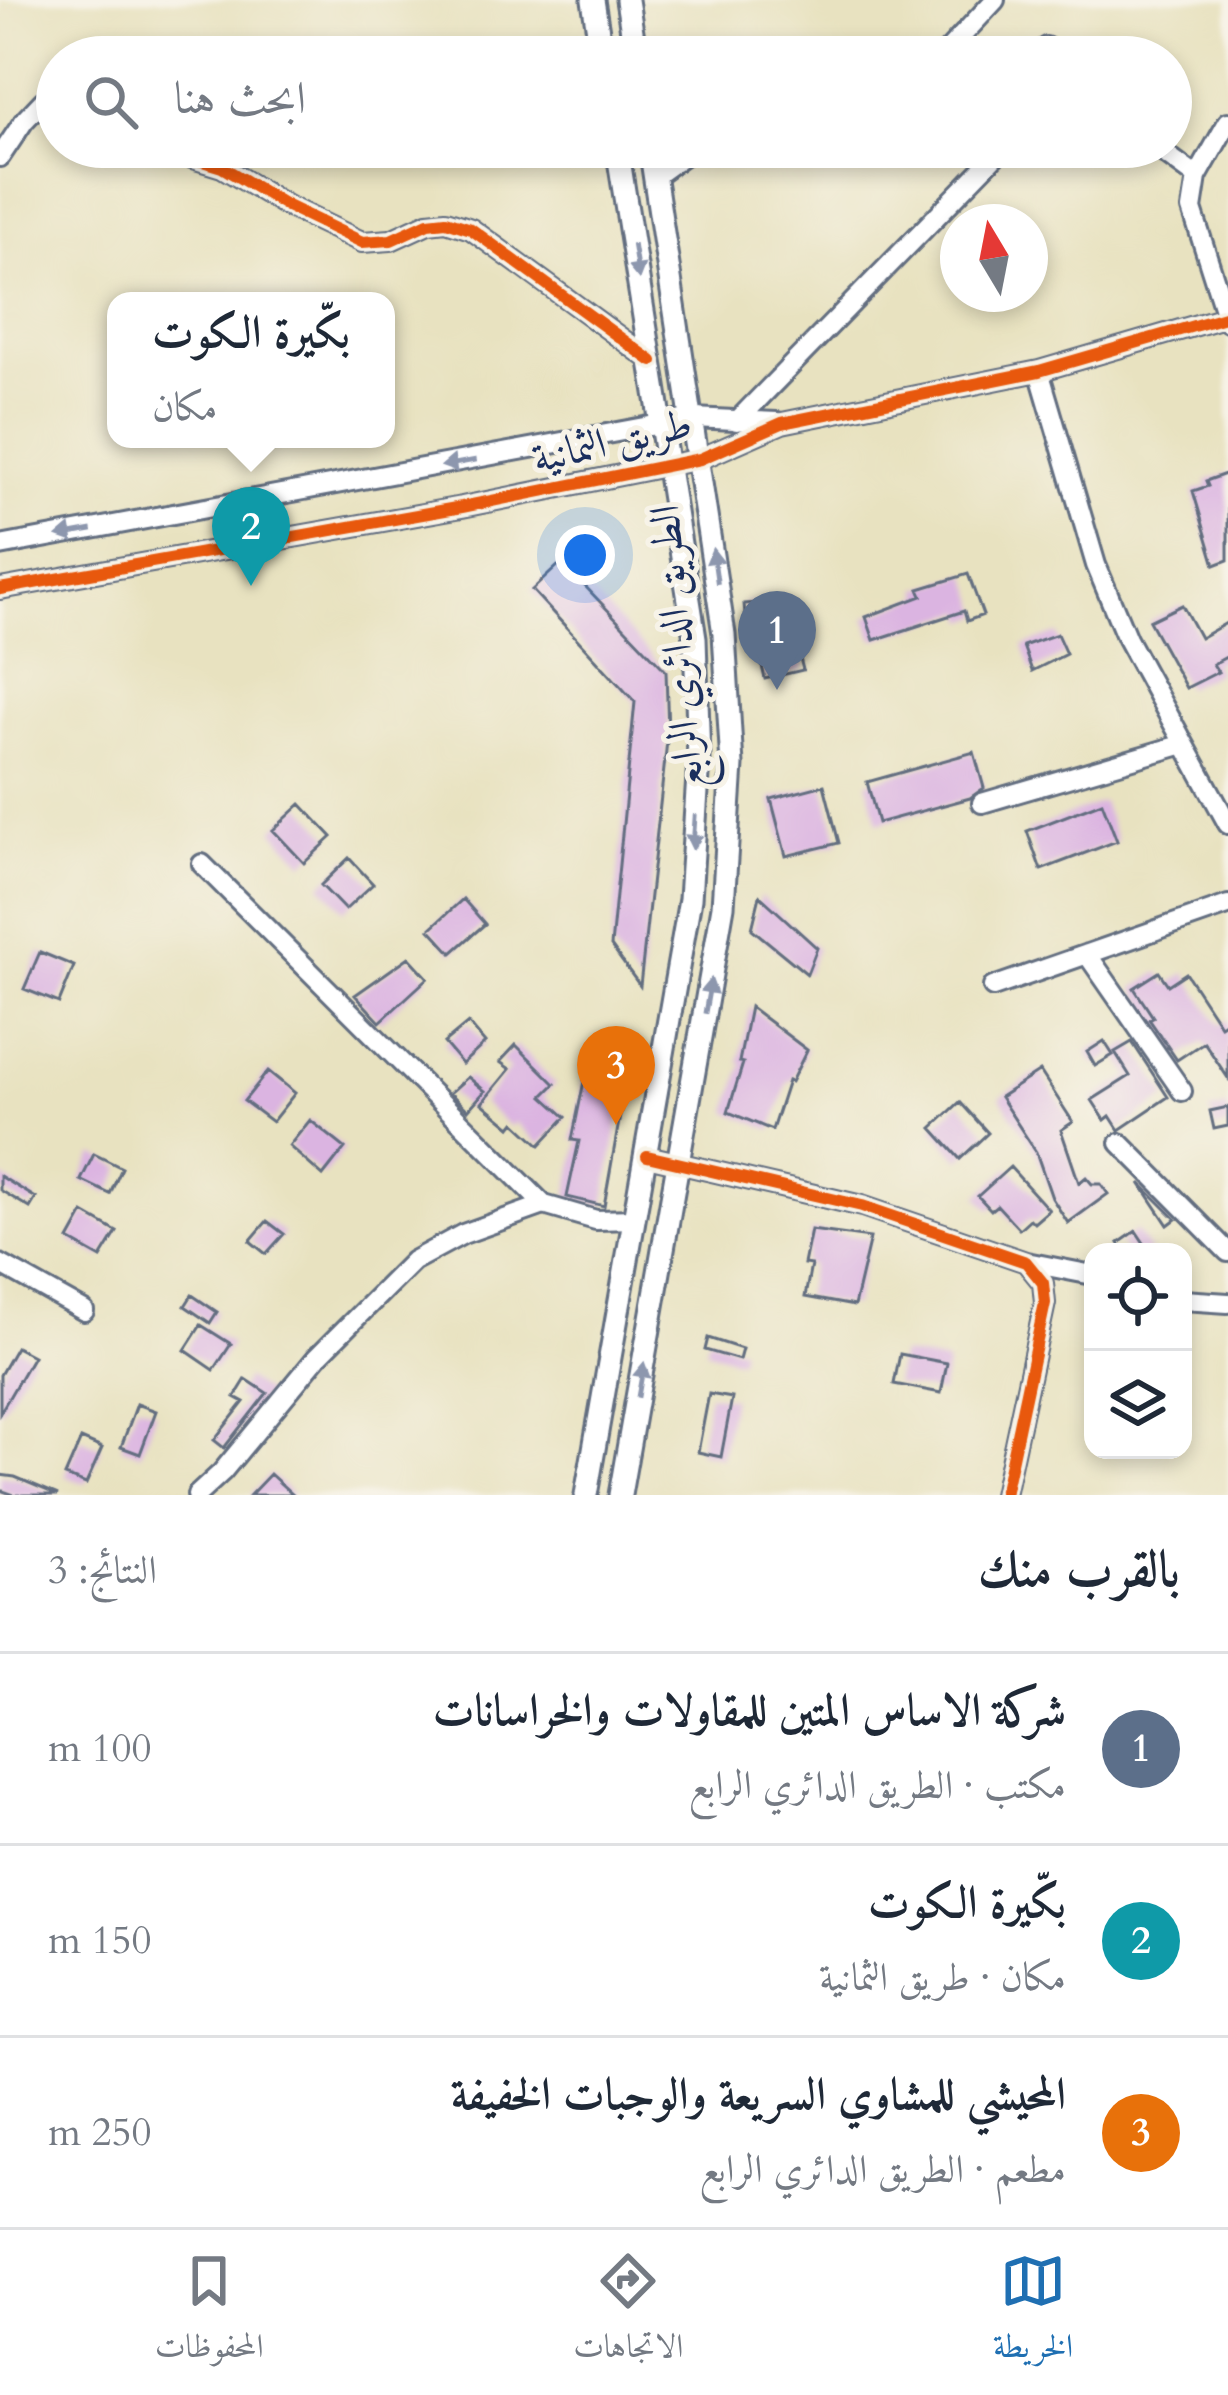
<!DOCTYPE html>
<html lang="ar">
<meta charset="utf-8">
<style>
body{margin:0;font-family:Cardo,Amiri,serif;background:#f6f6f7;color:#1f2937;direction:rtl}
.controls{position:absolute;right:36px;bottom:36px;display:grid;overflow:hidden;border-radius:24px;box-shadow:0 6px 18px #0003}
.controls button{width:108px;height:108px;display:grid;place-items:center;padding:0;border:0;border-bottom:3px solid #e0e1e3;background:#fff;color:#1f2937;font:60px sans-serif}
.compass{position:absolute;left:940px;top:204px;width:108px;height:108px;border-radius:50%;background:#fff;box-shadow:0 6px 18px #0003;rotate:350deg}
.you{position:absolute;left:585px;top:555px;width:42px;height:42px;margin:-30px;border:9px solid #fff;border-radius:50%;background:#1a73e8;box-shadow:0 0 0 18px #1a73e833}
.badge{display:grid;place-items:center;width:78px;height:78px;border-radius:50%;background:#1f6fb2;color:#fff;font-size:39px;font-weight:700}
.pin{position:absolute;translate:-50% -99px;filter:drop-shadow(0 3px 6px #0008)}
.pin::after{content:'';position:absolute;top:63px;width:42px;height:36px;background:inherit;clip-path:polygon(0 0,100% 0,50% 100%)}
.popup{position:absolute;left:107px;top:292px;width:288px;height:156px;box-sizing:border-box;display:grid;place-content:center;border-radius:24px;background:#fff;filter:drop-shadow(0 3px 9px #0005);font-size:39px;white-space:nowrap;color:#747a83}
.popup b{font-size:45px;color:#1f2937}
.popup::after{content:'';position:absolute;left:50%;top:100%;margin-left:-24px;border:24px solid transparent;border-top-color:#fff}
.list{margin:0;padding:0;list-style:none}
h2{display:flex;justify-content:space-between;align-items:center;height:156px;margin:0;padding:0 48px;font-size:51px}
h2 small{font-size:39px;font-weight:400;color:#747a83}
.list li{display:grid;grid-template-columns:78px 1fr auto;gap:36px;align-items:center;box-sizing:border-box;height:192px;padding:0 48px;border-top:3px solid #e0e1e3}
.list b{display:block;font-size:45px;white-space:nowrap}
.list p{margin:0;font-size:39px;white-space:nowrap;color:#747a83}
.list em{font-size:39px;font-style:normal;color:#747a83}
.icon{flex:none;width:66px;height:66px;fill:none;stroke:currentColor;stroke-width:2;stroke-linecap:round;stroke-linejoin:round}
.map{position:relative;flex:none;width:1228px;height:1495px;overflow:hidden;direction:ltr}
.search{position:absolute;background:#fff;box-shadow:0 6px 18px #0003;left:36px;right:36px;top:36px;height:132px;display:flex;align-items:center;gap:30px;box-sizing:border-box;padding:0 42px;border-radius:66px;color:#747a83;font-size:45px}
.sheet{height:732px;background:#fff}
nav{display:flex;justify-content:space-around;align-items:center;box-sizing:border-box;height:168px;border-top:3px solid #e0e1e3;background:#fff;font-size:33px;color:#747a83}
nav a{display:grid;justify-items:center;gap:6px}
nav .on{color:#1f6fb2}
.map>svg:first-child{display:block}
</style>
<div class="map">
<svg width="1228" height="1495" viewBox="0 0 1228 1495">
<rect width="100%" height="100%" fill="#f7f3e8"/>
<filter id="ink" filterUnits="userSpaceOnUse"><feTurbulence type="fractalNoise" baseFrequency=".00833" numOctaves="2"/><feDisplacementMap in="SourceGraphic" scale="24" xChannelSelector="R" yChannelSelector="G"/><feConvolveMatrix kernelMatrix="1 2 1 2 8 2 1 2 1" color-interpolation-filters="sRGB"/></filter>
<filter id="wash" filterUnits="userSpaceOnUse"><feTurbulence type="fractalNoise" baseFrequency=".004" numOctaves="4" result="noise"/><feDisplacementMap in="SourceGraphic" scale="48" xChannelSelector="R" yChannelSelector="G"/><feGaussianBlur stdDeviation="2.7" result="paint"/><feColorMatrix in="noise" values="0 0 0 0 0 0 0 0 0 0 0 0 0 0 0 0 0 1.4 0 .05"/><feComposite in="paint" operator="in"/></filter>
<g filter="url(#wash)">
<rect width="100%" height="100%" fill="#e8e2c0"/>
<g id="blocks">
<path fill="#dbb4e1" d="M1228 473V560L1215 565 1193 491 1208 486 1206 481Z
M562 562 666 671 668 732 640 986 611 946 635 702 532 590Z
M968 574 983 615 967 621 964 611 874 640 866 617 922 596 919 589Z
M757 603 760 622 746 626 744 604Z
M1182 605 1200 638 1228 622V656L1213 664 1218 672 1186 688 1149 621Z
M793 631 803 670 765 679 756 641Z
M1057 634 1066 654 1032 671 1023 646Z
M974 752 984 788 970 798 878 823 867 782Z
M824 785 839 843 786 856 771 799Z
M1102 802 1117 841 1041 870 1027 831Z
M301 804 332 837 304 863 273 830Z
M349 858 373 884 345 910 321 885Z
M760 896 817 948 807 974 752 929Z
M463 899 485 924 452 953 430 929Z
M40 952 74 966 59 1003 24 989Z
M409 957 428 978 380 1022 355 995Z
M1159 972 1168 985 1186 973 1220 1025 1228 1020V1078L1204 1042 1177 1060 1149 1019 1153 1017 1134 988Z
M750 1007 807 1050 791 1082 788 1081 772 1130 728 1112 743 1063 739 1062Z
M468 1023 485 1043 462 1064 444 1043Z
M1104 1041 1113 1055 1095 1066 1087 1052Z
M1132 1042 1168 1097 1119 1130 1110 1116 1105 1120 1092 1100 1130 1076 1115 1052Z
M516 1045 555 1084 543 1096 566 1117 540 1145 515 1122 511 1127 482 1103 510 1069 500 1062Z
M591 1047 631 1054 604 1206 567 1197 579 1141 572 1140Z
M268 1071 295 1093 272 1122 244 1101Z
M1040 1071 1073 1122 1061 1130 1079 1183 1086 1177 1092 1184H1101L1108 1194 1068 1223 1052 1198 1036 1152 1000 1097Z
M468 1077 485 1091 468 1110 450 1093Z
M960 1102 988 1133 960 1159 932 1128Z
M1228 1107V1126L1214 1129 1210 1111Z
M310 1120 345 1148 323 1176 289 1146Z
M94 1154 122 1168 110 1194 81 1180Z
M1010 1167 1049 1210 1034 1223 1030 1219 1019 1229 997 1205 991 1210 978 1196Z
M0 1176 36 1198 30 1208 0 1190Z
M1140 1183 1176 1219 1168 1225Z
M84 1213 117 1232 101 1258 69 1240Z
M267 1221 284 1234 266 1254 250 1241Z
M811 1230 870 1238 854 1306 805 1297 811 1265 804 1264Z
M1136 1231 1150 1252H1125L1119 1243Z
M192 1295 217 1312 210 1323 185 1306Z
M201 1325 231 1344 214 1370 185 1350Z
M708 1338 742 1349 739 1360 705 1350Z
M16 1347 33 1356 0 1413V1375Z
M900 1354 947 1363 941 1393 894 1384Z
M246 1379 267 1393 224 1448 214 1440 244 1402 235 1397Z
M709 1394 732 1398 721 1457 698 1452Z
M137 1404 156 1411 140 1454 121 1447Z
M81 1439 102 1448 86 1484 65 1476Z
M270 1474 293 1495H250Z
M0 1475 15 1477 58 1495H14L0 1490Z"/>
</g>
</g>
<g filter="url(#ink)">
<use href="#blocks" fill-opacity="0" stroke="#636e80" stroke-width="3"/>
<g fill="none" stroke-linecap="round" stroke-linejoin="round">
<defs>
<path id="minor" d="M1046 47 1053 57
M942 57 995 0
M1228 122 1197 177 1192 209 1228 322
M156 147 222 167 287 206 362 242 391 240 428 223 446 221 471 229 652 361
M1156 147 1197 177
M0 157 24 121 43 101 57 100
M655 176 695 147
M1039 371 1096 565 1127 639 1228 824
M737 421 1004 147
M0 546 693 418 777 422
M0 589 462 507 700 459 782 423 1039 371 1228 316
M982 803 1184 744
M202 864 544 1205
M1087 954 1182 1091
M993 987 1228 905
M1120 1143 1228 1252
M647 1156 862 1206 1026 1262 1043 1283 1045 1303 1004 1495
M1026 1262 1093 1275
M0 1264 84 1311
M1183 1300 1228 1303
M197 1495 222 1472 317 1357 413 1261 463 1234 544 1205 596 1220 635 1219"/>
<path id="major" d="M593 0 602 57
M627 0 636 57
M586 1495 690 899 699 760 695 638 617 147
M620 1495 723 906 732 765 724 634 650 147"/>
</defs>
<use href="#minor" stroke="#636e80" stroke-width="24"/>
<use href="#major" stroke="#636e80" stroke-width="27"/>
<use href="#minor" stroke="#fff" stroke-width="18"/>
<use href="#major" stroke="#fff" stroke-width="21"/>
<defs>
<path id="cycleway" d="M156 147 222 167 287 206 362 242 391 240 428 223 446 221 471 229 652 361
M0 589 462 507 700 459 782 423 1039 371 1228 316
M647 1156 862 1206 1026 1262 1043 1283 1045 1303 1004 1495"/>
</defs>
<use href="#cycleway" stroke="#f7f3e8" stroke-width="20"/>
<use href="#cycleway" stroke="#e8590c" stroke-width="12"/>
</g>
<defs><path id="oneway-solid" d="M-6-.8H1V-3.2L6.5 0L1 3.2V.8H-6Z" transform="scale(3)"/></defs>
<g fill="#8d97ae">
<use href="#oneway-solid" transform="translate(636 262) rotate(81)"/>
<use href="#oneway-solid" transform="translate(459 463) rotate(170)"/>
<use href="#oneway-solid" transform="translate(75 533) rotate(170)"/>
<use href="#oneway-solid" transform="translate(715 566) rotate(-98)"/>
<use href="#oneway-solid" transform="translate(694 832) rotate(94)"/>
<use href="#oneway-solid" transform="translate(708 996) rotate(-80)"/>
<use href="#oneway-solid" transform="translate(641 1380) rotate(-80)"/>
</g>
</g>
<g text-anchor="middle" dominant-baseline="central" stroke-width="10" stroke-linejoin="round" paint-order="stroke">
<g font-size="42" fill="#1b2f5e" stroke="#f7f3e8">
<text transform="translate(612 441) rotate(-13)">طريق الثمانية</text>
<text transform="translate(677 647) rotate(-95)">الطريق الدائري الرابع</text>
</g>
</g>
</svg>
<div class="controls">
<button><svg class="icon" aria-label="locate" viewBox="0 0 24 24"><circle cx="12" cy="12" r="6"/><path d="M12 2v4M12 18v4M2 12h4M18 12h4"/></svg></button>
<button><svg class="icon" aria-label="layers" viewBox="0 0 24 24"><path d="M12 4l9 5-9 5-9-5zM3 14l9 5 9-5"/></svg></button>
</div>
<svg class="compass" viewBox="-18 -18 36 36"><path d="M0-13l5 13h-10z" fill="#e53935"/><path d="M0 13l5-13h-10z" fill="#747a83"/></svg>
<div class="you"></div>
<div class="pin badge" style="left:777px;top:690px;background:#5c6f8a">1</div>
<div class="pin badge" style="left:251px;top:586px;background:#0f9aa8">2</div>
<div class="popup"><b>بكّيرة الكوت</b>مكان</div>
<div class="pin badge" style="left:616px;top:1125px;background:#e8710a">3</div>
<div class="search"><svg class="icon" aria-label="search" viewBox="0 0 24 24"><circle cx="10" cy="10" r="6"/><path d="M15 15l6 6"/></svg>ابحث هنا</div>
</div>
<section class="sheet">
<h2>بالقرب منك<small>النتائج: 3</small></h2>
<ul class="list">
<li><span class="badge" style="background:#5c6f8a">1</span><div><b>شركة الاساس المتين للمقاولات والخراسانات</b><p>مكتب · الطريق الدائري الرابع</p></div><em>100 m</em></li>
<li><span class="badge" style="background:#0f9aa8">2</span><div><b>بكّيرة الكوت</b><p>مكان · طريق الثمانية</p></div><em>150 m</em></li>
<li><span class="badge" style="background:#e8710a">3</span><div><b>المحيشي للمشاوي السريعة والوجبات الخفيفة</b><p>مطعم · الطريق الدائري الرابع</p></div><em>250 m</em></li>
</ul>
</section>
<nav>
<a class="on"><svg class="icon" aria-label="map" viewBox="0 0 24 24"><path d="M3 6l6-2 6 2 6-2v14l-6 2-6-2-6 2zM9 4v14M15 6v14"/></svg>الخريطة</a>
<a><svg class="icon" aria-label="directions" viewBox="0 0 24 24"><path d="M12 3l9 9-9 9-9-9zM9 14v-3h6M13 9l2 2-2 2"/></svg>الاتجاهات</a>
<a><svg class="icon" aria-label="saved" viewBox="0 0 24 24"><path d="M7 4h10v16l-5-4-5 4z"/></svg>المحفوظات</a>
</nav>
